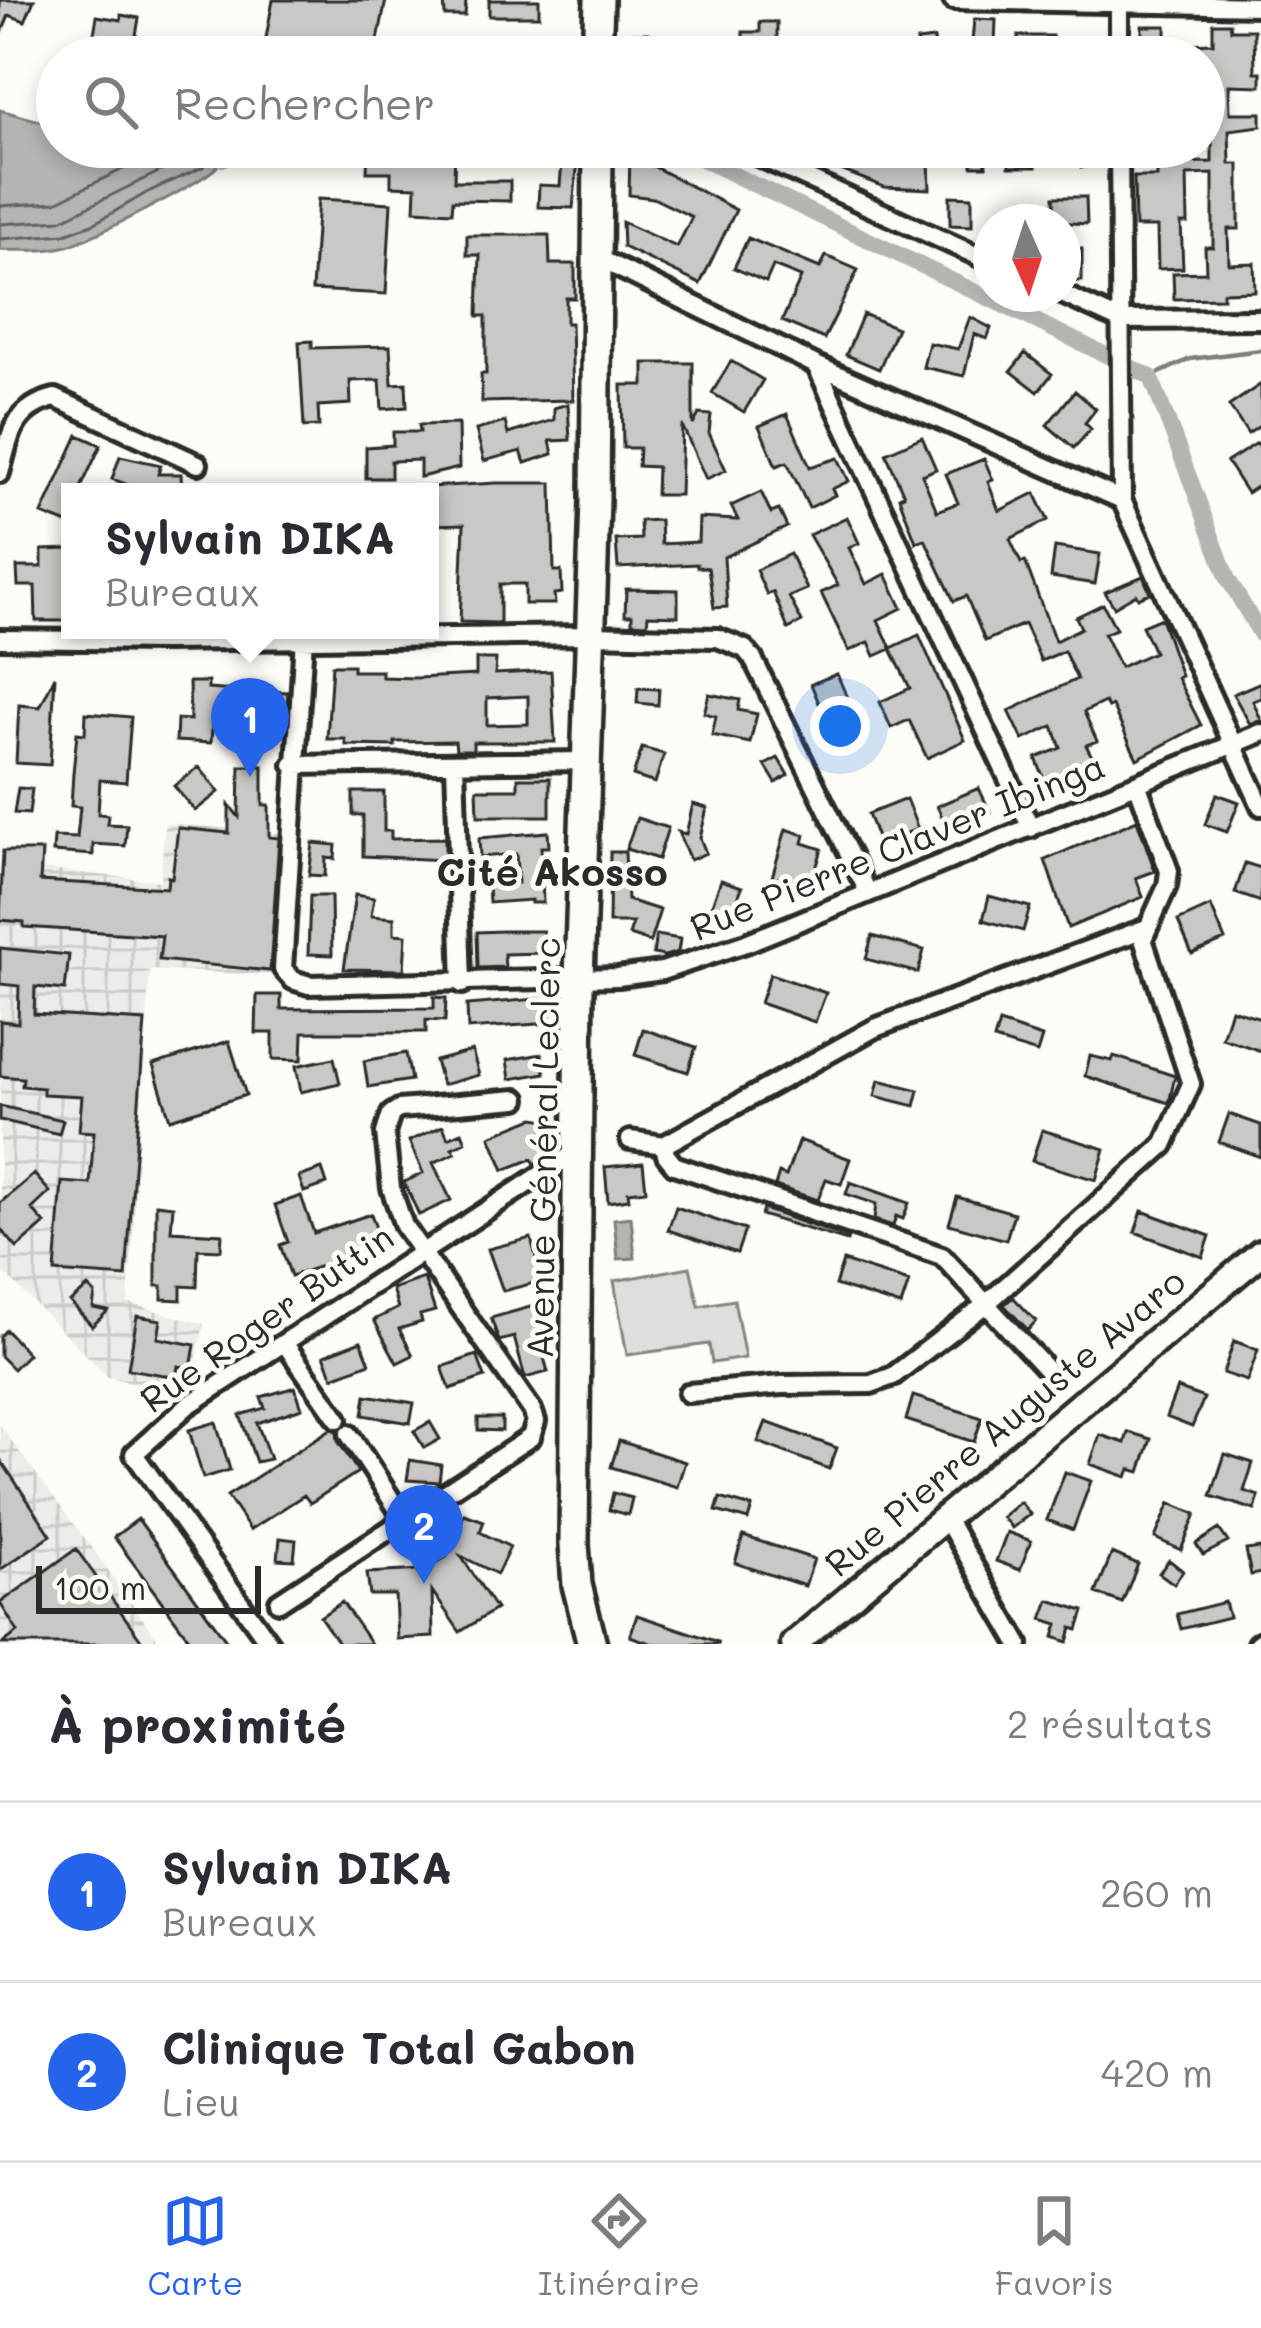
<!DOCTYPE html>
<html lang="fr">
<meta charset="utf-8">
<style>
body{margin:0;font-family:Mali,sans-serif;background:#f2f2f3;color:#2b2b33}
.compass{position:absolute;left:973px;top:204px;width:108px;height:108px;border-radius:50%;background:#fff;box-shadow:0 6px 18px #0003;rotate:177deg}
.scale{position:absolute;left:36px;bottom:30px;width:225px;box-sizing:border-box;padding-left:12px;border:6px solid #2b2b2b;border-top:0;font-size:33px;line-height:42px;white-space:nowrap;color:#2b2b2b;-webkit-text-stroke:9px #fdfcf7;paint-order:stroke}
.you{position:absolute;left:840px;top:726px;width:42px;height:42px;margin:-30px;border:9px solid #fff;border-radius:50%;background:#1a73e8;box-shadow:0 0 0 18px #1a73e833}
.badge{display:grid;place-items:center;width:78px;height:78px;border-radius:50%;background:#2563eb;color:#fff;font-size:39px;font-weight:700}
.pin{position:absolute;translate:-50% -99px;filter:drop-shadow(0 3px 6px #0008)}
.pin::after{content:'';position:absolute;top:63px;width:42px;height:36px;background:inherit;clip-path:polygon(0 0,100% 0,50% 100%)}
.popup{position:absolute;left:61px;top:483px;width:378px;height:156px;box-sizing:border-box;display:grid;place-content:center;border-radius:0px;background:#fff;filter:drop-shadow(0 3px 9px #0005);font-size:39px;white-space:nowrap;color:#7c7c81}
.popup b{font-size:45px;color:#2b2b33}
.popup::after{content:'';position:absolute;left:50%;top:100%;margin-left:-24px;border:24px solid transparent;border-top-color:#fff}
.list{margin:0;padding:0;list-style:none}
h2{display:flex;justify-content:space-between;align-items:center;height:156px;margin:0;padding:0 48px;font-size:51px}
h2 small{font-size:39px;font-weight:400;color:#7c7c81}
.list li{display:grid;grid-template-columns:78px 1fr auto;gap:36px;align-items:center;box-sizing:border-box;height:180px;padding:0 48px;border-top:3px solid #e1e1e2}
.list b{display:block;font-size:45px;white-space:nowrap}
.list p{margin:0;font-size:39px;white-space:nowrap;color:#7c7c81}
.list em{font-size:39px;font-style:normal;color:#7c7c81}
.icon{flex:none;width:66px;height:66px;fill:none;stroke:currentColor;stroke-width:2;stroke-linecap:round;stroke-linejoin:round}
.map{position:relative;flex:none;width:1261px;height:1644px;overflow:hidden}
.search{position:absolute;background:#fff;box-shadow:0 6px 18px #0003;left:36px;right:36px;top:36px;height:132px;display:flex;align-items:center;gap:30px;box-sizing:border-box;padding:0 42px;border-radius:66px;color:#7c7c81;font-size:45px}
.sheet{height:516px;background:#fff}
nav{display:flex;justify-content:space-around;align-items:center;box-sizing:border-box;height:168px;border-top:3px solid #e1e1e2;background:#fff;font-size:33px;color:#7c7c81}
nav a{display:grid;justify-items:center;gap:6px}
nav .on{color:#2563eb}
.map>svg:first-child{display:block}
</style>
<div class="map">
<svg width="1261" height="1644" viewBox="0 0 1261 1644">
<defs>
<pattern id="industrial-grid" width="8" height="8" patternUnits="userSpaceOnUse" patternTransform="scale(3)"><rect width="8" height="8" fill="#edece8"/><path d="M0 4h8M4 0v8" fill="none" stroke="#cbcbc7"/></pattern>
</defs>
<rect width="100%" height="100%" fill="#fdfcf7"/>
<filter id="ink" filterUnits="userSpaceOnUse"><feTurbulence type="fractalNoise" baseFrequency=".00833" numOctaves="2"/><feDisplacementMap in="SourceGraphic" scale="24" xChannelSelector="R" yChannelSelector="G"/><feConvolveMatrix kernelMatrix="1 2 1 2 8 2 1 2 1" color-interpolation-filters="sRGB"/></filter>
<g filter="url(#ink)">
<path fill="url(#industrial-grid)" d="M165 823 287 834 274 975 150 970 128 1303 204 1324 189 1394 108 1377 0 1269V865L160 881Z
M0 1426 95 1552 161 1644H0Z"/>
<path fill="#dfdeda" stroke="#858482" stroke-width="3" d="M690 1267 699 1306 734 1300 745 1358 712 1363 709 1344 627 1355 614 1281Z"/>
<path fill="#b5b4b1" stroke="#7e7d7b" stroke-width="3" d="M0 110 57 126V147H193L215 151 218 165C210 179 89 240 67 246 45 252 22 250 0 250Z
M631 1217 635 1258 618 1259 614 1219Z"/>
<g fill="none" stroke-linecap="round" stroke-linejoin="round">
<path stroke="#626261" stroke-width="3" d="M0 206 56 202 168 147
M0 224 61 220 185 159 188 147
M0 239 65 234 95 223 148 192 203 167 206 162 203 147"/>
<path stroke="#7e7d7b" stroke-width="4.5" d="M1151 377 1190 359 1261 350"/>
<path stroke="#b5b4b1" stroke-width="16" d="M677 147 1151 377 1228 579 1261 635
M223 159 246 147"/>
</g>
<path fill="#c9c8c4" stroke="#2b2b2b" stroke-width="3" fill-rule="evenodd" d="M0 0H34L25 21 9 15 0 37Z
M273 0H386L377 45 358 42 366 57 263 54Z
M444 0H466L465 16H445Z
M489 0H539V16H489Z
M121 15 139 18 134 47 93 40 97 16 121 20Z
M974 19 996 20 995 43 972 42Z
M760 22H777V53L743 52V32H760Z
M1213 23H1230L1231 30H1254L1255 72H1261V86L1229 85 1230 113H1261V126L1229 130 1230 164H1239V229H1228L1229 264 1254 263 1255 291 1223 292V298L1174 299 1173 273 1206 272 1205 247H1213V174L1187 175 1188 223H1181L1183 268 1158 269 1157 227H1135L1134 177H1157V163L1212 162V87H1205V57H1142V26H1166V45L1213 43Z
M634 33H648V43H664V57H634Z
M1018 36H1052V57H1018Z
M934 39 936 57H919L917 41Z
M368 147H455L454 181H510V201L453 200 452 212 415 210 416 187 391 186V172H367Z
M815 147H985L986 166H972V159L929 160 930 189 884 187 815 160Z
M1017 147H1090L1094 165 1081 168 1077 151 1036 162V167H1009V152H1017Z
M563 149 579 150 573 208 538 207 539 185 560 186Z
M630 154 736 210 700 284 623 247 622 222 677 247 692 217 653 198 629 195Z
M950 196 972 197V226L950 225Z
M1054 197H1086L1087 224 1055 222Z
M318 199 391 203 386 294 312 290Z
M1002 208 1036 222H997Z
M467 235H549L550 264H575V298H566V323H571L573 400 482 402 481 374H486V316H478L480 255H467Z
M748 238 820 268 826 256 858 270 824 339 782 321 801 277 773 266 766 282 734 268Z
M1063 249H1082V281H1063Z
M863 314 897 328 879 369 846 355Z
M970 317 991 328 987 339 974 334 964 376 923 367 929 343 958 349Z
M312 341V348L390 346 392 384 406 383 407 407 382 409 380 380 350 381 351 404 318 406 319 426 304 427 299 342Z
M1025 353 1052 374 1038 392 1011 371Z
M731 361 763 380 744 412 712 393Z
M644 363H693V425L699 414 711 415 709 433 726 470 706 479 682 425 680 495H656L657 467 638 466 639 448H623L622 385H644Z
M1261 384V425L1248 434 1229 406Z
M1075 391 1096 409 1085 423 1091 429 1074 448 1047 425Z
M568 404 570 440 550 441 553 454 525 463 521 451 484 461 476 430 505 422 508 434 554 420V408Z
M787 414 810 467 838 458 849 481 832 489 835 495 809 508 787 462 776 466 759 426Z
M458 424 459 468 420 477V460L391 461V478H366V447L393 445V432H420L419 425Z
M78 435 101 445 79 492H70V525L42 514Z
M922 437 936 469 922 475 937 511 958 503 946 474 984 459 993 480 988 482 999 511 1035 493 1048 520 1010 539 1021 563 1025 561 1055 641 1081 628 1076 617 1103 604 1116 629 1104 634 1120 667 1154 652 1142 626 1161 618 1181 676 1177 678 1201 725 1137 759 1112 706 1108 708 1105 702 1084 712 1097 741 1086 745 1099 770 1050 794 1036 758 1061 748 1053 726 1023 740 1009 711 1077 679 1064 651 1041 661 1024 624 985 641 966 596 954 601 925 539 916 542 899 497 904 495 886 453Z
M1257 443 1261 450V484L1247 493 1227 462Z
M120 456 161 465 158 474H181L182 492H147L112 479Z
M496 483H552L554 571H561L562 593 554 594 555 604H525V584H500V623L460 622 464 524 430 525V487Z
M761 492 771 513 779 510 787 527 724 557 727 607 714 608 708 568 697 567V564L618 568 616 540 641 539 640 521 660 520 661 544 698 542 699 518 738 520 731 506Z
M847 517 859 543 849 548 866 584 886 574 902 608 878 620 891 648 919 635 965 740 927 758 909 720 891 728 880 702 910 688 891 649 875 656 869 642 849 651 821 593 838 585 809 535Z
M1055 547 1100 554 1095 584 1051 577Z
M70 549V621H36L35 586H18L17 567H42V550Z
M790 554 807 589 789 597 802 622 788 629 773 592 767 595 756 570Z
M1143 576 1150 593 1138 598 1136 594 1114 607 1105 592Z
M626 589 678 590V616L648 615 647 624 632 623V615H625Z
M476 659H496L495 674 551 671 555 742H473V750H456L455 741 395 742V746L346 745 345 739H327L332 665H353V671H382V677L417 678 476 675ZM528 696V724L487 725V698Z
M837 674 849 702 823 713 811 684Z
M55 676 50 765 16 763 19 705 40 707Z
M189 682H208V689L222 690 288 692 287 707H281V715L213 714 211 743 176 741 177 719 190 720Z
M1261 682V698L1253 701 1261 720 1250 724 1233 694Z
M638 688 659 689 658 705 637 703Z
M709 694 740 700 738 710 757 714 750 743 712 735 716 716 704 713Z
M86 713 131 717 126 782 100 780 98 814 108 815 107 824 127 825 125 846 93 844V855L53 852 54 837 77 838 80 807 71 806 73 773 77 733 85 734Z
M642 748 664 754 655 783 633 776Z
M778 758 788 775 776 783 765 765Z
M240 766H263V805H269V837L279 838 270 971 159 960 162 936 24 927V922L0 920 3 851H42L40 881 167 888 168 877 172 878 178 828 229 833V805L239 817Z
M199 767 219 792 195 811 174 786Z
M518 778H550V816H478L477 789H518Z
M18 788 32 789 29 814 14 813Z
M979 788 990 812 948 830 937 806Z
M353 792H384V831H391V839L445 838V860L363 856V815H353Z
M1217 794 1239 802 1227 832 1205 824Z
M906 799 918 829 879 843 868 814Z
M693 804 707 808 700 838 706 853 690 860 678 832 686 834Z
M637 818 668 828 658 859 626 849Z
M1137 820 1155 871 1136 878 1143 897 1068 928 1045 860Z
M786 829 805 835 803 843 822 849 812 882 772 877Z
M548 832 549 847H541L543 903H531V900L489 903 488 885 518 883 516 854 480 857 479 838Z
M313 843 336 845 335 859 326 858 325 876 309 875Z
M610 852H625L627 900 660 910 650 942 629 935 633 923H609Z
M1245 863 1261 868V902L1235 893Z
M721 880 742 887 730 920 709 913Z
M355 895 374 898 371 916 394 918V934L406 935 404 970 344 969Z
M310 896H331L332 955 308 954Z
M989 896 1030 907 1023 931 983 920Z
M1211 906 1225 940 1192 954 1178 921Z
M503 931H543L544 953 504 954 505 967 478 968 477 932Z
M656 935 680 939 678 952 665 956 653 954Z
M872 936 924 950 918 973 866 959Z
M0 948 69 955 65 990 35 987 34 1014 145 1021 126 1277 55 1272 62 1182 90 1184 94 1132 79 1131 82 1096 43 1094V1088L22 1086 23 1078 0 1076V1021L18 1023 19 986 0 984Z
M770 974 826 993 815 1022 760 1003Z
M257 995H281V1009L434 1008V997L446 998 445 1021 426 1020V1032H303L302 1060 273 1059V1033H256Z
M549 998 551 1023 468 1029 467 1005Z
M1231 1009 1261 1018V1051L1222 1038Z
M999 1023 1042 1037 1037 1053 994 1040Z
M643 1029 696 1047 688 1072 635 1055Z
M229 1041 246 1095 170 1119 153 1065Z
M472 1051 479 1075 442 1085 435 1061Z
M406 1053 411 1080 368 1087 364 1061Z
M542 1054 545 1073 510 1079 507 1060Z
M1090 1056 1112 1061 1114 1056 1175 1076 1169 1103 1085 1076Z
M334 1058 340 1083 301 1092 296 1066Z
M879 1080 919 1090 915 1106 875 1096Z
M0 1106 63 1120 59 1134 0 1120Z
M1229 1114 1261 1125V1157L1219 1142Z
M534 1118 556 1121 558 1139 541 1137 550 1154 535 1164 532 1159 504 1170 490 1136Z
M443 1126 448 1138 462 1132 466 1142 452 1148 455 1153 433 1163 451 1200 419 1215 404 1182 423 1173 409 1141Z
M1042 1130 1105 1149 1096 1180 1032 1161Z
M799 1140 850 1159 841 1184 826 1179 818 1200 775 1186 779 1173 786 1176Z
M643 1163 646 1190 628 1192 629 1199 608 1202 605 1167Z
M322 1169 327 1184 304 1192 299 1177Z
M34 1174 50 1192 32 1209 45 1224 17 1248 0 1228V1203Z
M850 1182 909 1203 903 1219 896 1216 893 1226 874 1220 876 1204 846 1194Z
M301 1196 314 1233 371 1214 382 1246 291 1276 280 1245 288 1242 275 1205Z
M957 1197 1014 1213 1006 1240 949 1224Z
M156 1204 173 1206 171 1231 222 1234 221 1250 198 1249 197 1287 181 1286V1300L162 1299V1286H156Z
M676 1207 745 1230 737 1253 668 1230Z
M763 1209 848 1238 847 1241 761 1215Z
M1142 1211 1210 1236 1203 1257 1135 1232Z
M531 1238 542 1281 503 1291 488 1249Z
M843 1261 909 1282 901 1306 835 1285Z
M424 1278 435 1311 420 1315 422 1322 399 1329 413 1355 397 1363 374 1320 398 1308 392 1289Z
M88 1287 95 1294 93 1308 108 1311 92 1326 70 1302Z
M1013 1297 1036 1321 1028 1330 1004 1305Z
M537 1305 543 1329 537 1331 548 1372 525 1378 514 1337 499 1341 491 1318Z
M137 1316 161 1320 158 1338 195 1345 191 1368 178 1366 176 1377 128 1369Z
M6 1330 28 1354 13 1369 0 1356V1336Z
M361 1341 370 1363 333 1377 324 1355Z
M1234 1341 1258 1350 1247 1381 1223 1373Z
M477 1355 485 1377 450 1389 442 1367Z
M295 1387 302 1408 257 1423 270 1459 256 1462 240 1415 265 1408 261 1397Z
M1177 1388 1204 1398 1192 1427 1166 1417Z
M366 1395 414 1403 410 1423 363 1415Z
M913 1396 982 1418 974 1442 906 1420Z
M478 1418H502V1431L478 1430Z
M216 1422 230 1470 203 1478 189 1430Z
M430 1422 440 1439 424 1448 414 1431Z
M766 1422 837 1448 829 1469 758 1442Z
M331 1429 337 1431 338 1441 358 1472 310 1503 304 1495 250 1530 227 1496Z
M1128 1432 1151 1439 1140 1472 1130 1469 1127 1477 1090 1464 1100 1435 1125 1443Z
M619 1441 685 1462 677 1487 611 1467Z
M1225 1454 1253 1463 1244 1491 1259 1496 1255 1510 1211 1496Z
M0 1459 51 1535 0 1570Z
M410 1460 441 1465 439 1482 407 1480Z
M1065 1472 1091 1481 1073 1530 1047 1520Z
M613 1493 632 1498 628 1515 609 1510Z
M720 1498 752 1507 748 1520 716 1511Z
M1020 1502 1030 1514 1012 1528 1002 1517Z
M1170 1503 1196 1514 1181 1550 1155 1538Z
M464 1514 484 1521 480 1532 510 1547 497 1574 461 1556 496 1609 460 1632 432 1591 433 1637 397 1639 395 1595H370L367 1573 424 1570 446 1557Z
M138 1519 229 1644H193L114 1537Z
M1219 1529 1228 1542 1203 1555 1196 1544Z
M1007 1532 1031 1541 1020 1570 996 1561Z
M743 1536 814 1559 805 1586 735 1563Z
M280 1538 296 1540 294 1560 278 1559Z
M1261 1548V1573L1251 1575 1246 1550Z
M76 1549 144 1644H2L18 1632 0 1603Z
M1112 1553 1138 1564 1122 1603 1096 1593Z
M1169 1560 1183 1571 1174 1584 1159 1573Z
M1049 1600 1084 1611 1078 1630 1072 1628 1068 1642 1054 1637 1058 1624 1042 1619Z
M342 1602 363 1632 371 1644H339L320 1617Z
M1225 1602 1229 1617 1181 1629 1177 1614Z
M637 1615 718 1642V1644H653L630 1636Z"/>
<g fill="none" stroke-linecap="round" stroke-linejoin="round">
<defs>
<path id="street" d="M953 0 1261 6
M1119 0V57
M738 147 991 262
M1119 147 1122 500 1261 806
M596 257 816 365 1122 500
M1062 294 1119 320 1261 319
M816 365 1031 828
M0 473C10 435 13 408 55 398L198 464
M304 638 283 969 293 980 309 985 618 977 662 971 746 943 1261 733
M0 639 164 641 591 635 718 638 745 649 753 659 868 892
M455 763 462 984
M293 765 585 761
M630 1140 664 1145 875 1028 1144 929
M664 1145 666 1155 674 1165 942 1256 1047 1370
M285 1344 338 1419
M688 1393 782 1385 871 1384 893 1376 986 1304 1164 1145 1191 1084 1143 939 1167 886 1169 871 1138 786
M349 1434 404 1519
M945 1517 1019 1644
M279 1602 531 1437 536 1421 532 1410 404 1226 391 1188 385 1133 391 1114 399 1109 517 1099
M270 1644 134 1454 187 1406 576 1152
M1257 1644 1261 1641"/>
<path id="secondary" d="M794 1644 1261 1253"/>
<path id="primary" d="M597 57 599 0
M592 1644 577 1585 574 1544 579 979 595 501 598 147"/>
</defs>
<use href="#street" stroke="#2b2b2b" stroke-width="26"/>
<use href="#secondary" stroke="#2b2b2b" stroke-width="33"/>
<use href="#primary" stroke="#2b2b2b" stroke-width="36"/>
<use href="#street" stroke="#fdfcf7" stroke-width="16"/>
<use href="#secondary" stroke="#fdfcf7" stroke-width="24"/>
<use href="#primary" stroke="#fdfcf7" stroke-width="27"/>
</g>
</g>
<g text-anchor="middle" dominant-baseline="central" stroke-width="10" stroke-linejoin="round" paint-order="stroke">
<g font-size="36" fill="#2b2b2b" stroke="#fdfcf7">
<text transform="translate(897 845) rotate(-22)">Rue Pierre Claver Ibinga</text>
<text transform="translate(542 1148) rotate(-89)">Avenue Général Leclerc</text>
<text transform="translate(266 1317) rotate(-35)">Rue Roger Buttin</text>
<text transform="translate(1004 1421) rotate(-40)">Rue Pierre Auguste Avaro</text>
</g>
<g font-size="39" font-weight="bold" fill="#2b2b2b" stroke="#fdfcf7">
<text x="552" y="870">Cité Akosso</text>
</g>
</g>
</svg>
<svg class="compass" viewBox="-18 -18 36 36"><path d="M0-13l5 13h-10z" fill="#e53935"/><path d="M0 13l5-13h-10z" fill="#7c7c81"/></svg>
<div class="scale">100 m</div>
<div class="you"></div>
<div class="pin badge" style="left:250px;top:777px">1</div>
<div class="popup"><b>Sylvain DIKA</b>Bureaux</div>
<div class="pin badge" style="left:424px;top:1584px">2</div>
<div class="search"><svg class="icon" aria-label="search" viewBox="0 0 24 24"><circle cx="10" cy="10" r="6"/><path d="M15 15l6 6"/></svg>Rechercher</div>
</div>
<section class="sheet">
<h2>À proximité<small>2 résultats</small></h2>
<ul class="list">
<li><span class="badge">1</span><div><b>Sylvain DIKA</b><p>Bureaux</p></div><em>260 m</em></li>
<li><span class="badge">2</span><div><b>Clinique Total Gabon</b><p>Lieu</p></div><em>420 m</em></li>
</ul>
</section>
<nav>
<a class="on"><svg class="icon" aria-label="map" viewBox="0 0 24 24"><path d="M3 6l6-2 6 2 6-2v14l-6 2-6-2-6 2zM9 4v14M15 6v14"/></svg>Carte</a>
<a><svg class="icon" aria-label="directions" viewBox="0 0 24 24"><path d="M12 3l9 9-9 9-9-9zM9 14v-3h6M13 9l2 2-2 2"/></svg>Itinéraire</a>
<a><svg class="icon" aria-label="saved" viewBox="0 0 24 24"><path d="M7 4h10v16l-5-4-5 4z"/></svg>Favoris</a>
</nav>
